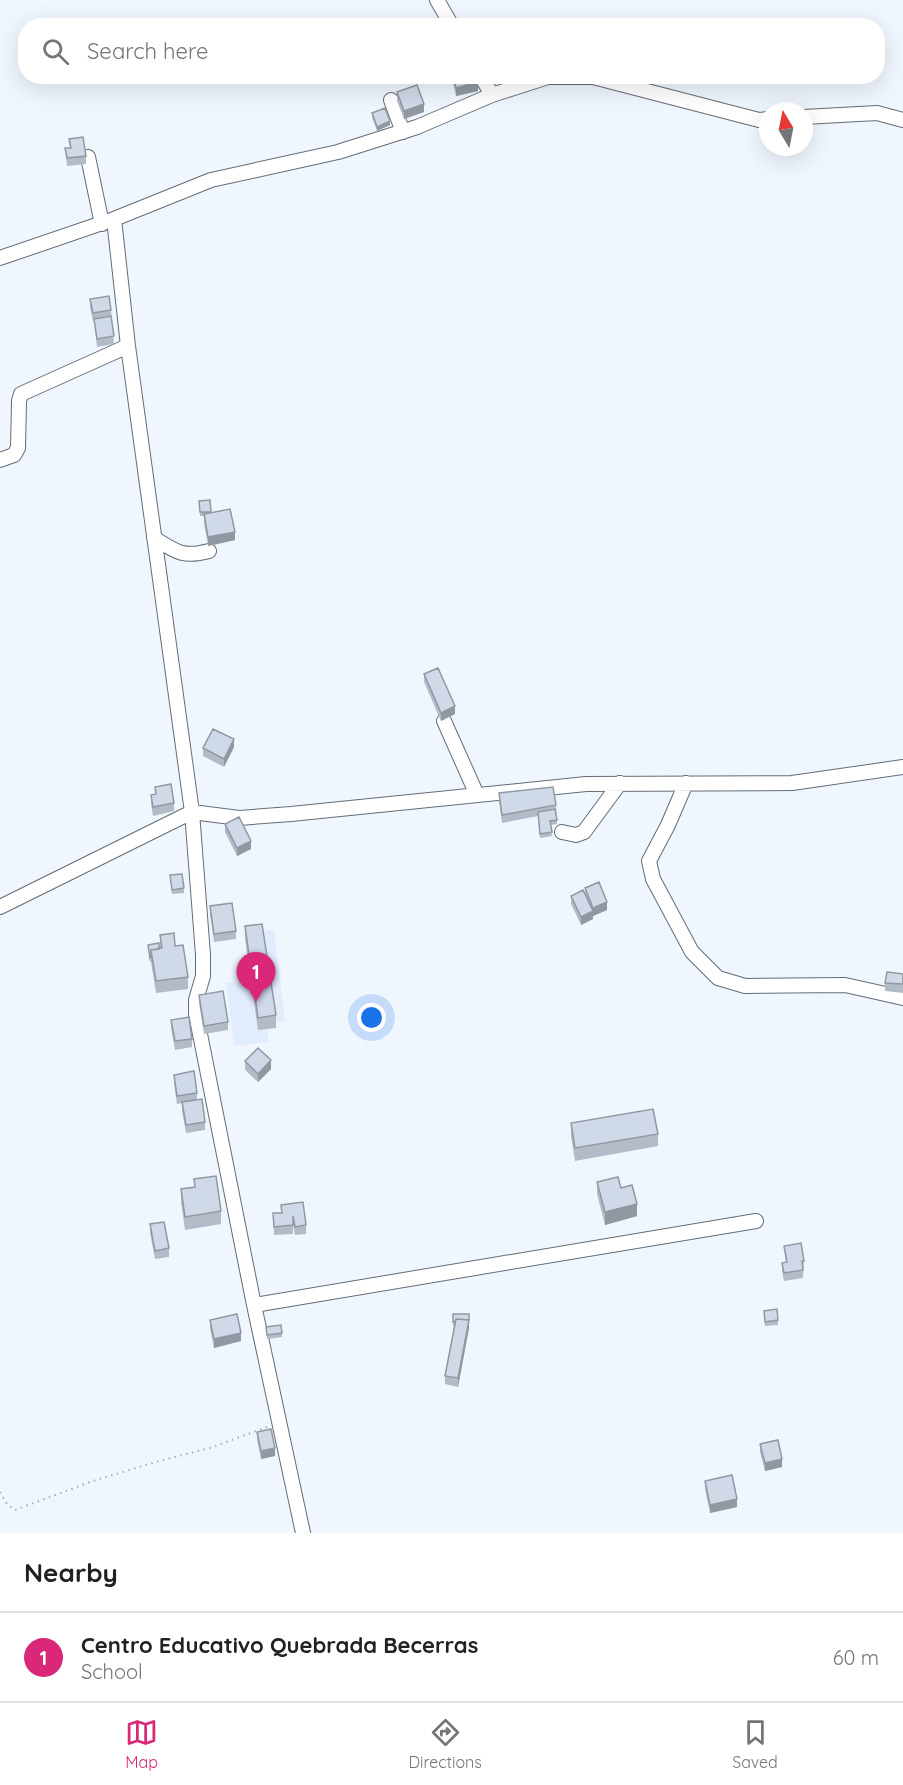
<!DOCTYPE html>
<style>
body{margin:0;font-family:Quicksand,sans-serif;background:#f2f2f2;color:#202124}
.compass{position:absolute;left:759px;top:102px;width:54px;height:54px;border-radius:50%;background:#fff;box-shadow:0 6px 24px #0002;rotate:350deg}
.you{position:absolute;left:372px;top:1018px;width:21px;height:21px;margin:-15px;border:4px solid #fff;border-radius:50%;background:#1a73e8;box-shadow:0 0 0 9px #1a73e833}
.badge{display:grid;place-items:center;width:39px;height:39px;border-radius:50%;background:#db2777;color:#fff;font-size:20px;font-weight:700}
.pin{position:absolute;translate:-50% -50px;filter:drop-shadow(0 2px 3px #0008)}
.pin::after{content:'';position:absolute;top:32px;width:21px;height:18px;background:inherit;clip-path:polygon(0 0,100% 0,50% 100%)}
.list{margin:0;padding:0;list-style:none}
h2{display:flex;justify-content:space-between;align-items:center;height:78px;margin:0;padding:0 24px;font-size:26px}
h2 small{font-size:20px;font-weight:400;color:#757577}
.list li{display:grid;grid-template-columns:39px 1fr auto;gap:18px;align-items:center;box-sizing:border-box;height:90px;padding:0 24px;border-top:2px solid #e0e0e0}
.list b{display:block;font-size:22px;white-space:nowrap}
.list p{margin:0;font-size:20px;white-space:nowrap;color:#757577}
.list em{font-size:20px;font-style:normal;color:#757577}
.icon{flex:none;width:33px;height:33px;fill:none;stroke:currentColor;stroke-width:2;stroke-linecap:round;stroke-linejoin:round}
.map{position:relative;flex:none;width:903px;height:1533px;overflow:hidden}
.search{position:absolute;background:#fff;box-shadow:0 6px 24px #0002;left:18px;right:18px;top:18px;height:66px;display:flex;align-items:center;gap:15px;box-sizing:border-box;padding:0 21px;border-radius:24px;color:#757577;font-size:22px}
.sheet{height:168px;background:#fff}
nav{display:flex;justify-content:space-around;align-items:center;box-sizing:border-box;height:84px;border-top:2px solid #e0e0e0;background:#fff;font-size:16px;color:#757577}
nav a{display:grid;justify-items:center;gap:3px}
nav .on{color:#db2777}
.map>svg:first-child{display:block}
</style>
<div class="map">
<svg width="903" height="1533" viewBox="0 0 903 1533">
<rect width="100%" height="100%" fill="#eff6fe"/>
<path fill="#e1edfd" d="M274 930 285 1021 267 1024 269 1042 234 1046 226 983 255 980 249 932Z"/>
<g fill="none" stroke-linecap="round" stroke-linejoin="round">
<defs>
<path id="minor" d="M437 0 452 26
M481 76 492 95
M391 100 403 132
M804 117 877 113 903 120
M88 157 102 224
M114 219 128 346 192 812 203 955V976L196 1000V1014L254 1305 303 1533
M0 258 114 219 211 180 338 152 417 127 492 95 548 77H593L759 120 768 119
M0 460 14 455 18 448 19 401 21 394 128 346
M154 538C176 552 183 558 209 551
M444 721 477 795
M686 783 668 825 649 861 653 879 692 952 718 978 745 986 845 985 903 998
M562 832 576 835 584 832 620 783
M0 907 192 812 239 818 291 814 586 784 792 783 903 767
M254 1305 756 1221"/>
</defs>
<use href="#minor" stroke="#636c78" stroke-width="16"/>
<path stroke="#a6acb3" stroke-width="2" stroke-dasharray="1.5 4.5" stroke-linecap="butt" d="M0 1492 7 1504 15 1510 90 1482 159 1461 210 1448 267 1427"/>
<use href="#minor" stroke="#fff" stroke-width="14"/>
</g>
<path fill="#b2bbc7" d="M453 76 478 91 456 96 453 83Z
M397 92 424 112 404 119 397 101Z
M372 113 390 125 377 131 372 117Z
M69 139 86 156V164L67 166 65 148H70Z
M90 299 111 310 114 344 97 347 94 321H93L90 307Z
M210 500 211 513 235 540 208 546 204 523V516H200L199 501Z
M424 674 455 714 441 721 424 682Z
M234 747 224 767 203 756V748Z
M155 787 174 803V811L153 816 151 804V795L155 794Z
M499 793 556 805 557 824 551 825 552 836 540 838 538 816 502 823 499 801Z
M225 824 251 849 237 856 225 832Z
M170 875 184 888V893L172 894Z
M585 888 607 910 593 916V919L581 925 571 904V896L585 893Z
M210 906 236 931V939L214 942 210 914Z
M245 926 276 1015V1028L258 1030 245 939Z
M160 935 175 946 188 977V989L156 993 151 962H150L148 945 160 949Z
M903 974V993L885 991V983Z
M199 995 228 1022V1030L204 1034 199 1003Z
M171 1020 192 1039V1047L175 1050 171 1028Z
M245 1061 271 1069 258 1082 245 1070Z
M174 1075 197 1093V1100L205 1122V1130L186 1133 182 1111V1103L177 1104 174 1083Z
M571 1123 658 1134V1146L575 1161 571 1136Z
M194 1179 221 1211V1224L185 1230 181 1202V1189L194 1187Z
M597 1182 621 1188 637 1216 605 1225 597 1194Z
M281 1205 306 1225V1234L295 1235 293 1225V1234L274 1235 273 1213H281Z
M150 1224 169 1248V1257L155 1259 150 1233Z
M784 1246 804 1261 803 1278 784 1281 782 1271V1263L786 1262Z
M764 1311 778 1320V1325L765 1326Z
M453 1314H469V1328L458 1387 445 1384V1376L454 1326H453Z
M210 1320 241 1341 214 1348 210 1328Z
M266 1327 282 1333V1337L267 1339Z
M257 1432 275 1456 261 1459 257 1440Z
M760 1444 782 1467 765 1471 760 1452Z
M705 1481 737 1507 710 1513 705 1489Z"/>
<path fill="#9198a2" d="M478 82V91L456 96V88Z
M424 104V112L404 119V111Z
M390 121V125L377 131V127Z
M235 532V540L208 546V537Z
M455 706V714L441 721V713Z
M234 739V747L224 767V759Z
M251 841V849L237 856V848Z
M607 902V910L593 916V919L581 925V917L593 911V908Z
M271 1060V1069L258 1082V1074Z
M637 1204V1216L605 1225V1212Z
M469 1320V1328L458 1387V1378Z
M241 1333V1341L214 1348V1339Z
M275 1448V1456L261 1459V1451Z
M782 1459V1467L765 1471V1463Z
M737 1499V1507L710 1513V1505Z"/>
<path fill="#cfd9e7" stroke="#9198a2" stroke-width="1.5" d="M453 76H477L478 82 456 88Z
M417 85 424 104 404 111 397 92Z
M385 108 390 121 377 127 372 113Z
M83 137 86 156 67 158 65 148H71L69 139Z
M109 296 111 310 93 313 90 299Z
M111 316 114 336 97 339 94 319Z
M210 500 211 512H200L199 501Z
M230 509 235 532 208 537 204 514Z
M438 668 455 706 441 713 424 674Z
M213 729 234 739 224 759 203 748Z
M171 784 174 803 153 807 151 795 156 794 155 787Z
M553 787 556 805 502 815 499 793Z
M555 809 557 820 550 821 552 832 540 834 538 812Z
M239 817 251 841 237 848 225 824Z
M182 874 184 888 172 890 170 875Z
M599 882 607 902 593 908 585 888Z
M583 890 593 911 581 917 571 896Z
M232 903 236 931 214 934 210 906Z
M262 924 276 1015 258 1018 245 926Z
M174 933 175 946 183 945 188 977 156 981 151 950 162 948 160 935Z
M159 943V949L151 950V957L150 958 148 945Z
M887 972 903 974V984L885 983Z
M223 991 228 1022 204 1026 199 995Z
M189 1017 192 1039 175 1041 171 1020Z
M258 1048 271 1060 258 1074 245 1061Z
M194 1071 197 1093 177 1096 174 1075Z
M202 1099 205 1122 186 1125 182 1102Z
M653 1109 658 1134 575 1148 571 1123Z
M216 1176 221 1211 185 1217 181 1189 195 1187 194 1179Z
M618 1177 621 1188 632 1185 637 1204 605 1212 597 1182Z
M303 1202 306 1225 295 1227 293 1216V1225L274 1227 273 1213H282L281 1205Z
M164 1222 169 1248 155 1251 150 1224Z
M801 1243 804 1261H802L803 1270 784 1273 782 1263 787 1262 784 1246Z
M777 1309 778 1320 765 1322 764 1311Z
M237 1314 241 1333 214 1339 210 1320Z
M453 1314H469V1320L456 1319 455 1322H453Z
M456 1319 469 1320 458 1378 445 1376Z
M281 1325 282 1333 267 1335 266 1327Z
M271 1429 275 1448 261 1451 257 1432Z
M778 1440 782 1459 765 1463 760 1444Z
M732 1475 737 1499 710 1505 705 1481Z"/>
</svg>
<svg class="compass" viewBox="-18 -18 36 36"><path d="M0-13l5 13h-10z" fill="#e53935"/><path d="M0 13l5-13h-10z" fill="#757577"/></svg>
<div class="you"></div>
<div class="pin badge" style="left:256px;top:1002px">1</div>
<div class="search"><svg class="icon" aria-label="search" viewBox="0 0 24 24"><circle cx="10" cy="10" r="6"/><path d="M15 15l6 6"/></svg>Search here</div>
</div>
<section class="sheet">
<h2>Nearby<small></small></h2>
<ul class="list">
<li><span class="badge">1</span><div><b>Centro Educativo Quebrada Becerras</b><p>School</p></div><em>60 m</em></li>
</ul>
</section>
<nav>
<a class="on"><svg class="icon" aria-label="map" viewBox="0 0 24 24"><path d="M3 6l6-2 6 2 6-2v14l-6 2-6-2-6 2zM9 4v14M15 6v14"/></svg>Map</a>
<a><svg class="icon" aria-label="directions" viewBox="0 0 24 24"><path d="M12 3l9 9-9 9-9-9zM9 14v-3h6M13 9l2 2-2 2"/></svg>Directions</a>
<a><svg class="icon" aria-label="saved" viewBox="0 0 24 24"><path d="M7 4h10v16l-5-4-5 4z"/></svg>Saved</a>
</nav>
